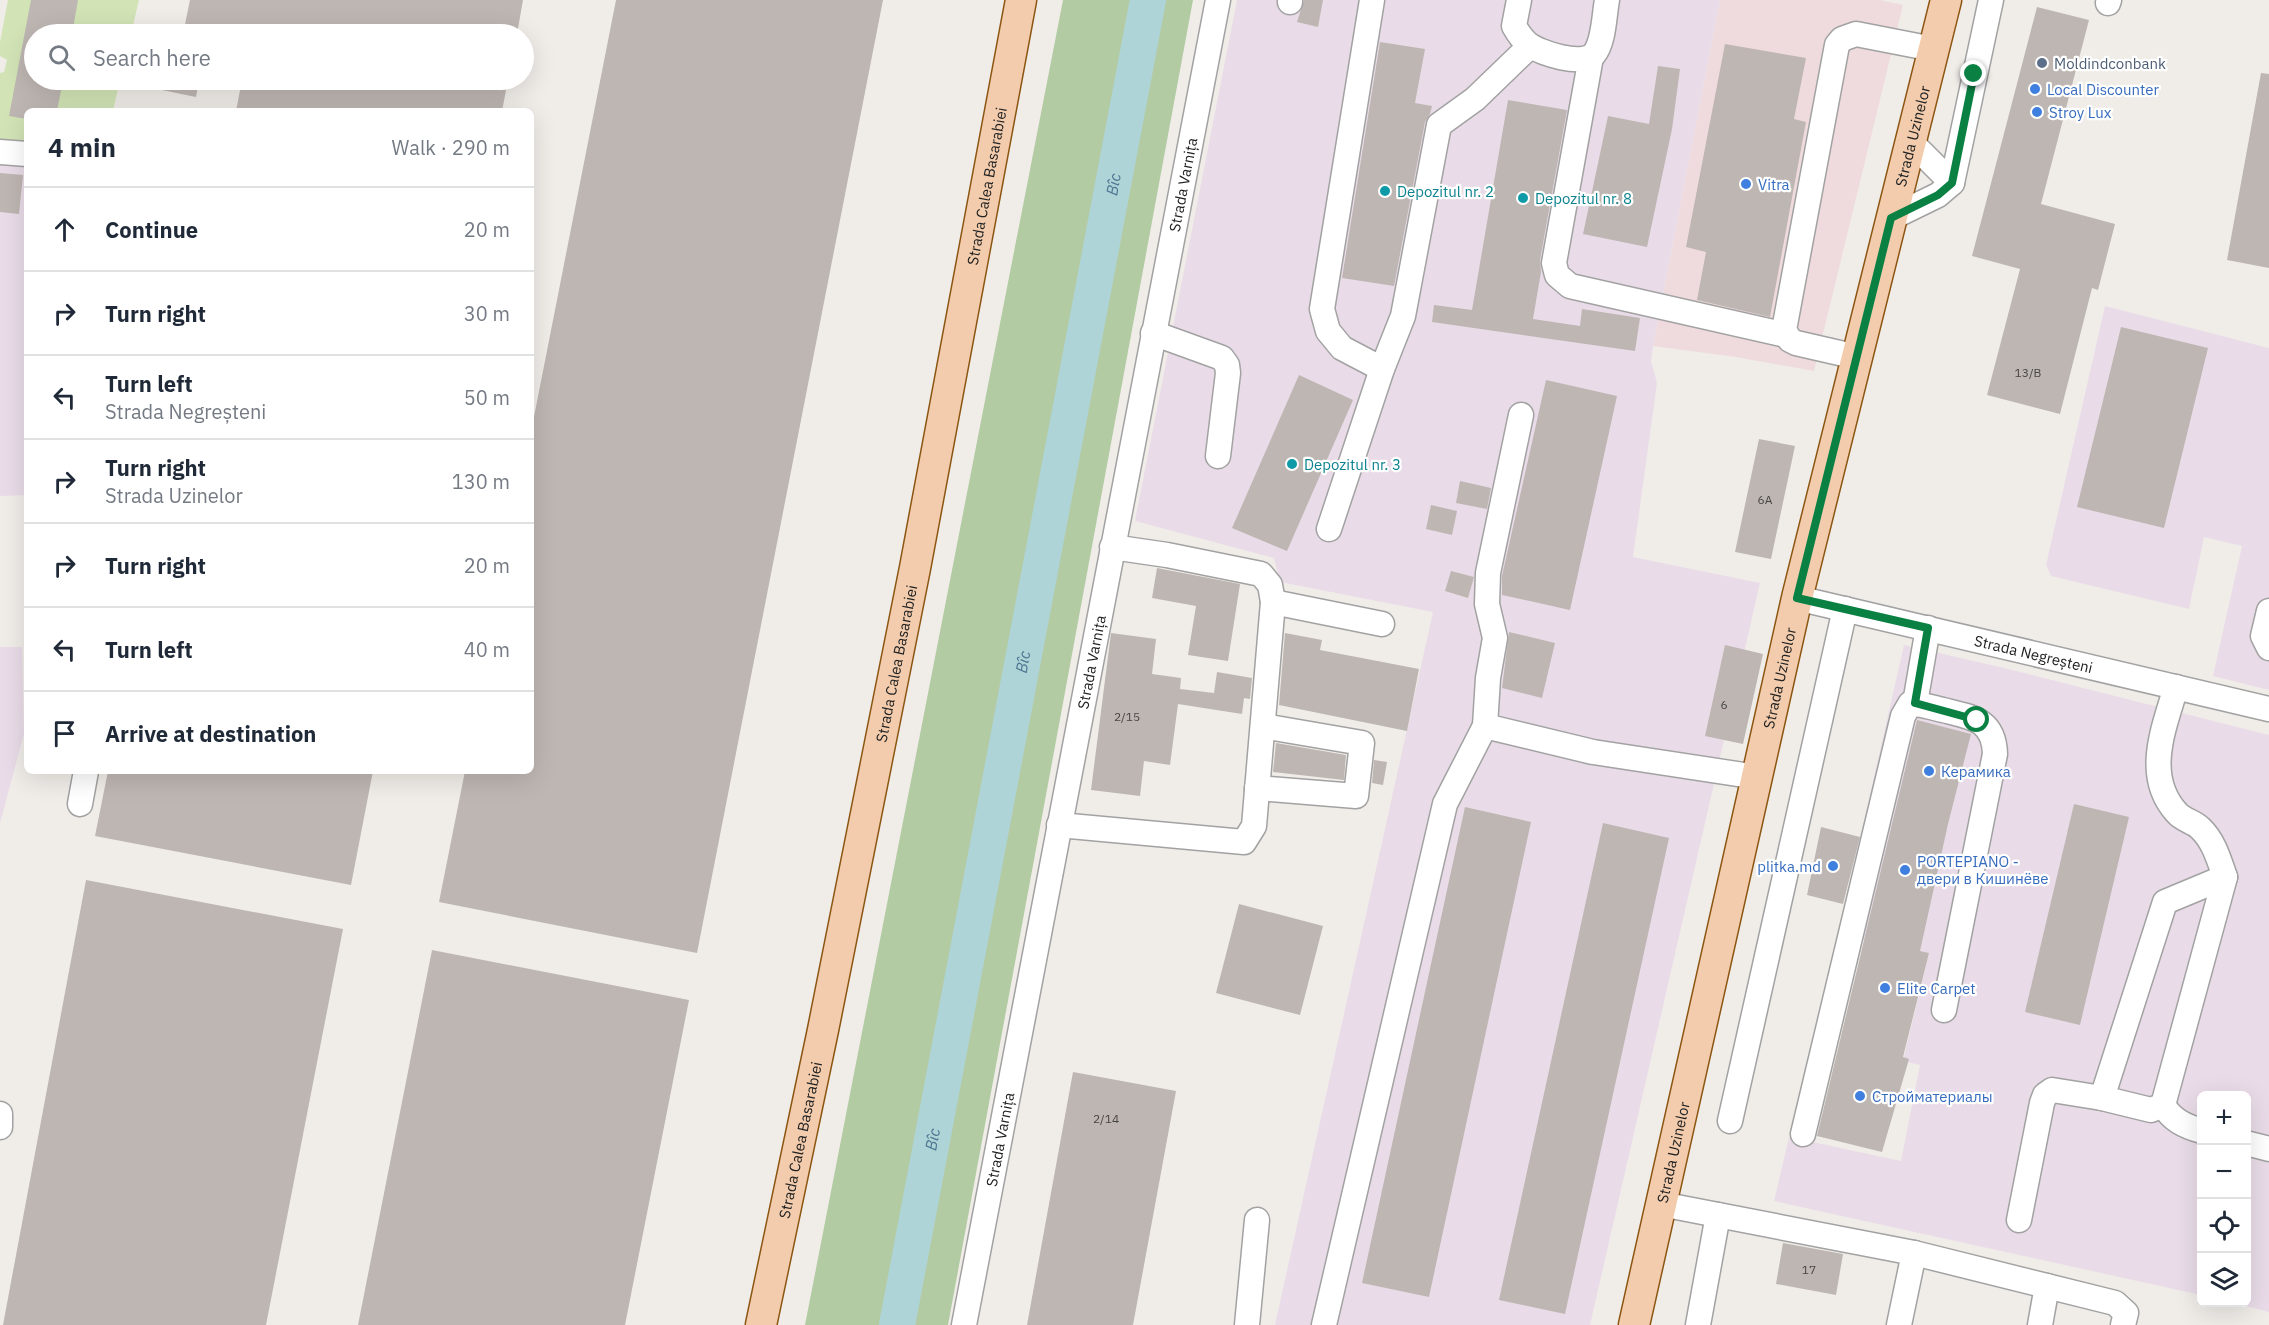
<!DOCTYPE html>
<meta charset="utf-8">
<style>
body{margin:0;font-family:"IBM Plex Sans",sans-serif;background:#f6f6f7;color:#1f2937}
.controls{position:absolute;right:18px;bottom:18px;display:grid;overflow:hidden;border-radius:9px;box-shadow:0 6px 24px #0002}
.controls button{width:54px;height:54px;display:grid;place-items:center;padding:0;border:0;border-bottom:2px solid #e0e1e3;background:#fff;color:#1f2937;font:30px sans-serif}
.stop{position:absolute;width:18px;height:18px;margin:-14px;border:4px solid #0b8043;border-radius:50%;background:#fff}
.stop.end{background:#0b8043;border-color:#fff;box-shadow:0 2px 6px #0008}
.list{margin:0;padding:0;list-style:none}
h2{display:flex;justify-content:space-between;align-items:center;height:78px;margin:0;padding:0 24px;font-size:26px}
h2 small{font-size:20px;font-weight:400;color:#747a83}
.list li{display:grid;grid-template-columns:39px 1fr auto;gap:18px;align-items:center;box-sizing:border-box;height:84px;padding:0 24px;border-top:2px solid #e0e1e3}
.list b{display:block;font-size:22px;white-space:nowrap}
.list p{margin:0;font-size:20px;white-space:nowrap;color:#747a83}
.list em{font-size:20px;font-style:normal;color:#747a83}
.icon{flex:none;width:33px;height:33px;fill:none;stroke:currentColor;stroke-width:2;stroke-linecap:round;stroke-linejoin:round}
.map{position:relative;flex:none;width:2269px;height:1325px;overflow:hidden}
.search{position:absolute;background:#fff;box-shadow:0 6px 24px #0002;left:24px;top:24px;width:510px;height:66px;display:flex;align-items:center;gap:15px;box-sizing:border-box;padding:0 21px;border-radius:33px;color:#747a83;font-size:22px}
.panel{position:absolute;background:#fff;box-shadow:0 6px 24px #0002;left:24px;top:108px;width:510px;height:666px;border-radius:9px}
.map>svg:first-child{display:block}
</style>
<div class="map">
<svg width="2269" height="1325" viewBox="0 0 2269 1325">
<rect width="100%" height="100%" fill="#f0ede9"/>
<path fill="#efdbdd" d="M1720 0H1880L1903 5 1814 371 1736 357 1653 346Z"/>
<path fill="#e9dce8" d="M1237 0H1720L1653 346 1651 361 1657 383 1633 557 1760 583 1590 1325H1275L1433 612 1280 582 1274 558 1135 521Z
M0 158 20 160 27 166V495L0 496Z
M2105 306 2269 348V690L2213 676 2242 546 2204 537 2189 609 2051 576 2046 565Z
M1904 645 2004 668 2269 735V1312L2235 1303 2246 1302V1096H2202L2201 1295 1774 1201 1789 1137 1901 1161 1920 1065 1903 1061 1929 953 1838 935Z
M0 647H22L24 734 0 823Z"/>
<path fill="#d2e4b6" d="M8 0H139L131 34H34V80H120L113 111H27V143L0 140V73L4 72 7 60 0 56V42Z"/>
<path fill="#b3cba3" d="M1063 0H1193L948 1325H805Z"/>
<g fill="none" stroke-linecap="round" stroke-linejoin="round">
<path stroke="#afd4d8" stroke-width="36" id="s1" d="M897 1325 1148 0"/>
</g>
<path fill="#beb6b2" d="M31 0H78L72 34H34V80H63L57 111H27V119L9 116Z
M190 0H523L517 34H183Z
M616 0H883L697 953 439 902 465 771H531V432Z
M1304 0H1323L1318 27 1297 22Z
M2037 7 2089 20 2041 204 2115 224 2098 290 2092 288 2060 414 1987 395 2020 269 1972 256Z
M1380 42 1425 49 1415 103 1432 106 1430 114 1425 122 1394 286 1342 278Z
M1725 44 1806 58 1794 119 1806 122 1770 317 1697 300 1706 252 1686 247Z
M1658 66 1680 69 1672 129 1647 247 1583 234 1608 116 1649 124Z
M2261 73 2269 74V268L2227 260Z
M148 80H199L196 97 147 87Z
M242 80H508L502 111H236Z
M1508 100 1567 110 1540 260 1541 272 1533 319 1580 326 1582 309 1640 318 1635 351 1432 322 1434 305 1472 310Z
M0 173 23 175 19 214 0 212Z
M2121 327 2208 348 2164 528 2077 507Z
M1299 375 1353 400 1287 551 1232 528Z
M1546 380 1617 396 1570 610 1502 595V576Z
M1759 439 1795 446 1771 559 1735 552Z
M1460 481 1491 488 1487 509 1456 503Z
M1431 505 1457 511 1452 535 1426 529Z
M1157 568 1240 584 1228 661 1188 655 1196 606 1152 598Z
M1451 571 1474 577 1468 598 1445 591Z
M1509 632 1555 643 1542 698 1502 688Z
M1111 633 1156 639 1152 674 1181 678 1180 689 1214 693 1217 672 1252 678 1250 699 1244 698 1242 714 1178 704 1170 765 1144 761 1140 796 1091 790Z
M1285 633 1322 640 1320 650 1419 669 1407 731 1279 705Z
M1725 645 1763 654 1743 744 1705 736Z
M1917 720 1971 734 1948 824 1920 951 1929 953 1903 1057 1909 1059 1882 1152 1817 1136Z
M1276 743 1346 755 1344 780 1273 772Z
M1374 760 1387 762 1383 785 1372 783Z
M108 771H373L351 885 95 836Z
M2074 804 2129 817 2080 1025 2025 1012Z
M1465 807 1531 822 1429 1297 1362 1283Z
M1603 823 1669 838 1565 1314 1499 1300Z
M1821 827 1860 837 1843 904 1807 895Z
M86 880 343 929 266 1325H3Z
M1239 904 1323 926 1300 1015 1216 993Z
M432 950 689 1000 625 1325H358Z
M1073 1072 1176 1091 1133 1325H1027Z
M1783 1243 1843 1254 1836 1295 1776 1284Z"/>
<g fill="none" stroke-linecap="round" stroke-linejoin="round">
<defs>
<g id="minor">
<path d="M1290 0V2"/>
<path d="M1372 0 1322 309 1328 331 1342 348 1382 369"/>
<path d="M1519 0 1514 26C1518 33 1522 39 1528 44 1540 53 1582 67 1594 54 1604 42 1604 16 1607 0"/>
<path d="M2108 3 2109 0"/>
<path d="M1591 57 1554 263 1557 275 1570 286 1786 335"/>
<path d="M1910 141 1952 183"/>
<path d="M0 152 27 154"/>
<path d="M1891 218 1938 195 1952 183 1991 0"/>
<path d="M1153 333 1222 358 1227 365 1228 373 1218 456"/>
<path d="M1857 357 1796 343 1790 340 1784 330 1837 45 1842 39 1856 34 1933 49"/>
<path d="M1329 529 1382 369 1403 316 1439 125 1475 99 1530 46"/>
<path id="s2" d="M1797 598 2269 709"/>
<path d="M1273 602 1382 624"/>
<path d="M2269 611 2263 636 2269 648"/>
<path d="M1915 703 1928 628"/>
<path d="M1485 726 1488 678 1495 638 1487 604 1488 573 1521 415"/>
<path d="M1257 788 1356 796 1362 743 1263 726"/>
<path d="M80 804 86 771"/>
<path d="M1059 825 1244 842 1254 826 1273 602 1270 585 1261 574 1167 555 1112 547"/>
<path d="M2102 1098 2165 902 2225 877"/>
<path d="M2163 1105C2172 1120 2184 1126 2202 1131"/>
<path d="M0 1114V1127"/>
<path d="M1730 1121 1845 609"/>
<path d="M1803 1134 1903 716 1910 704C1921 703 1932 708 1943 710 1971 717 1994 719 1995 754L1944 1010"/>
<path d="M2246 1143 2269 1149"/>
<path d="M1661 1204 1914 1253 2115 1303 2126 1313 2123 1325"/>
<path d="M2019 1220 2042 1103 2045 1095 2052 1090 2102 1098 2151 1110 2163 1105 2225 877C2219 860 2214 841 2200 828 2194 822 2183 820 2177 813 2143 776 2164 728 2176 687"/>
<path id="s3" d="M964 1325 1218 0"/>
<path d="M1247 1325 1257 1220"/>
<path d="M1324 1325 1445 804 1485 726 1593 752 1757 777"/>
<path d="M1698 1325 1718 1215"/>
<path d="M1899 1325 1914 1253"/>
<path d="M2040 1325 2047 1286"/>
</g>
<g id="major">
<path id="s4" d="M761 1325 823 1030 915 568 1021 0"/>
<path id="s5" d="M1634 1325 1797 598 1946 0"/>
</g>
</defs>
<use href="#minor" stroke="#a2a2a2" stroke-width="27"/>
<use href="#major" stroke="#8c5612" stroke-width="33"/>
<use href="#minor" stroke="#fff" stroke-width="24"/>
<use href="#major" stroke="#f2ccad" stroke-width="30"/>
</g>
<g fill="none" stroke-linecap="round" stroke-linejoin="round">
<path stroke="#0b8043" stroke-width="8" d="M1974 74 1952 183 1938 195 1891 218 1797 598 1928 628 1915 703 1977 720"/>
</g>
<circle fill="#5c6f8a" stroke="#fff" stroke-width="2" cx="2042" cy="63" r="6"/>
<g fill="#3f7fe0" stroke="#fff" stroke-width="2">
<circle cx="2035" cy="89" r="6"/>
<circle cx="2037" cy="112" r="6"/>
<circle cx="1746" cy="184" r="6"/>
<circle cx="1929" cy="771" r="6"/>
<circle cx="1833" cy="866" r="6"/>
<circle cx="1905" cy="870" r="6"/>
<circle cx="1885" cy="988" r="6"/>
<circle cx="1860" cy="1096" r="6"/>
</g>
<g fill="#0f9aa8" stroke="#fff" stroke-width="2">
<circle cx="1385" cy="191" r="6"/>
<circle cx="1523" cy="198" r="6"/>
<circle cx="1292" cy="464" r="6"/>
</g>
<g text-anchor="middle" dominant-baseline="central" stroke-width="4.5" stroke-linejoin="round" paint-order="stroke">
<g font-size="12" fill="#484645">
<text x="2028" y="372">13/B</text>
<text x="1765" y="499">6A</text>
<text x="1724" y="704">6</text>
<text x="1127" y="716">2/15</text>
<text x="1106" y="1118">2/14</text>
<text x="1809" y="1269">17</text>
</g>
<g font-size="15" fill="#4e5e75" stroke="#fff" text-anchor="start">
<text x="2054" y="63">Moldindconbank</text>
</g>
<g font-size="15" fill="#366cbe" stroke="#fff" text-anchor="start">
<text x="2047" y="89">Local Discounter</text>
<text x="2049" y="112">Stroy Lux</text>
<text x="1758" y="184">Vitra</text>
<text x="1941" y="771">Керамика</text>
<text x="1917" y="861">PORTEPIANO -<tspan x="1917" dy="17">двери в Кишинёве</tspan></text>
<text x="1821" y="866" text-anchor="end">plitka.md</text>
<text x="1897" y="988">Elite Carpet</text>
<text x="1872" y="1096">Стройматериалы</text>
</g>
<g font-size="15" fill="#212121" stroke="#fff">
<text stroke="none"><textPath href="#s5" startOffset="1221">Strada Uzinelor</textPath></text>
<text stroke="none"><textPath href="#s3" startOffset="1161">Strada Varnița</textPath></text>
<text stroke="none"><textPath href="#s4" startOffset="1161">Strada Calea Basarabiei</textPath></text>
<text stroke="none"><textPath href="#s2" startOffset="243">Strada Negreșteni</textPath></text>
<text stroke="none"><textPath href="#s3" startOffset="675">Strada Varnița</textPath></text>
<text stroke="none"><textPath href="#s4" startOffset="675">Strada Calea Basarabiei</textPath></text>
<text stroke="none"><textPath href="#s5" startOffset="663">Strada Uzinelor</textPath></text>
<text stroke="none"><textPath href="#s4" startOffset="189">Strada Calea Basarabiei</textPath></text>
<text stroke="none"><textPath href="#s3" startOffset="189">Strada Varnița</textPath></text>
<text stroke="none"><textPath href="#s5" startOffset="177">Strada Uzinelor</textPath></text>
</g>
<g font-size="15" fill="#0d838f" stroke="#fff" text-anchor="start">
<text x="1397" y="191">Depozitul nr. 2</text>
<text x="1535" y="198">Depozitul nr. 8</text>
<text x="1304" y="464">Depozitul nr. 3</text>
</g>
<g font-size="16" font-style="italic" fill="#4d7690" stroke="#fff">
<text stroke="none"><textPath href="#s1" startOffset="1161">Bîc</textPath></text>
<text stroke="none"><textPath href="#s1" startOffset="675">Bîc</textPath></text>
<text stroke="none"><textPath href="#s1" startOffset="189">Bîc</textPath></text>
</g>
</g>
</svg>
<div class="controls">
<button>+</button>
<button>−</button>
<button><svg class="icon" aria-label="locate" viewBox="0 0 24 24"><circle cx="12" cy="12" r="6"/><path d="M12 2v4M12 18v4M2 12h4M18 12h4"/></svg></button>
<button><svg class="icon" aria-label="layers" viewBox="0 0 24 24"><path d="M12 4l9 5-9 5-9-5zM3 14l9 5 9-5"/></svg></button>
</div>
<div class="stop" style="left:1977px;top:720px"></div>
<div class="stop end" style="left:1974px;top:74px"></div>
<div class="search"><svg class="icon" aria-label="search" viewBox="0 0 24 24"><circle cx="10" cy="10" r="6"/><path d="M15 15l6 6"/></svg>Search here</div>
<section class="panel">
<h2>4 min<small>Walk · 290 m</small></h2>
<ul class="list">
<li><svg class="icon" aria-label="ahead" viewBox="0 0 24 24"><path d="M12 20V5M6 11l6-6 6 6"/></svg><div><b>Continue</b></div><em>20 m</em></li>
<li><svg class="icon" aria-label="right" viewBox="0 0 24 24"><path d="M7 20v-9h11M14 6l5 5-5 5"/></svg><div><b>Turn right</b></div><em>30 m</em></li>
<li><svg class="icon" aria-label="left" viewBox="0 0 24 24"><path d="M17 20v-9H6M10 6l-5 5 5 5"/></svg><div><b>Turn left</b><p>Strada Negreșteni</p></div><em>50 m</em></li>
<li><svg class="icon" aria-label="right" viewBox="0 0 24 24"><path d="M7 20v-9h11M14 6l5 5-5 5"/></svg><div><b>Turn right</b><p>Strada Uzinelor</p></div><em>130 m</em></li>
<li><svg class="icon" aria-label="right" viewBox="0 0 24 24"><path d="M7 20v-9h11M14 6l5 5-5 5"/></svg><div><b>Turn right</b></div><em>20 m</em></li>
<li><svg class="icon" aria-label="left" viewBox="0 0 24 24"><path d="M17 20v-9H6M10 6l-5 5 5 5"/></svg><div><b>Turn left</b></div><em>40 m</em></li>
<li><svg class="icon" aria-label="arrive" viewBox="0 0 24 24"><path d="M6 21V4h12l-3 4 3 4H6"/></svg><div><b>Arrive at destination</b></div></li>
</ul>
</section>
</div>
